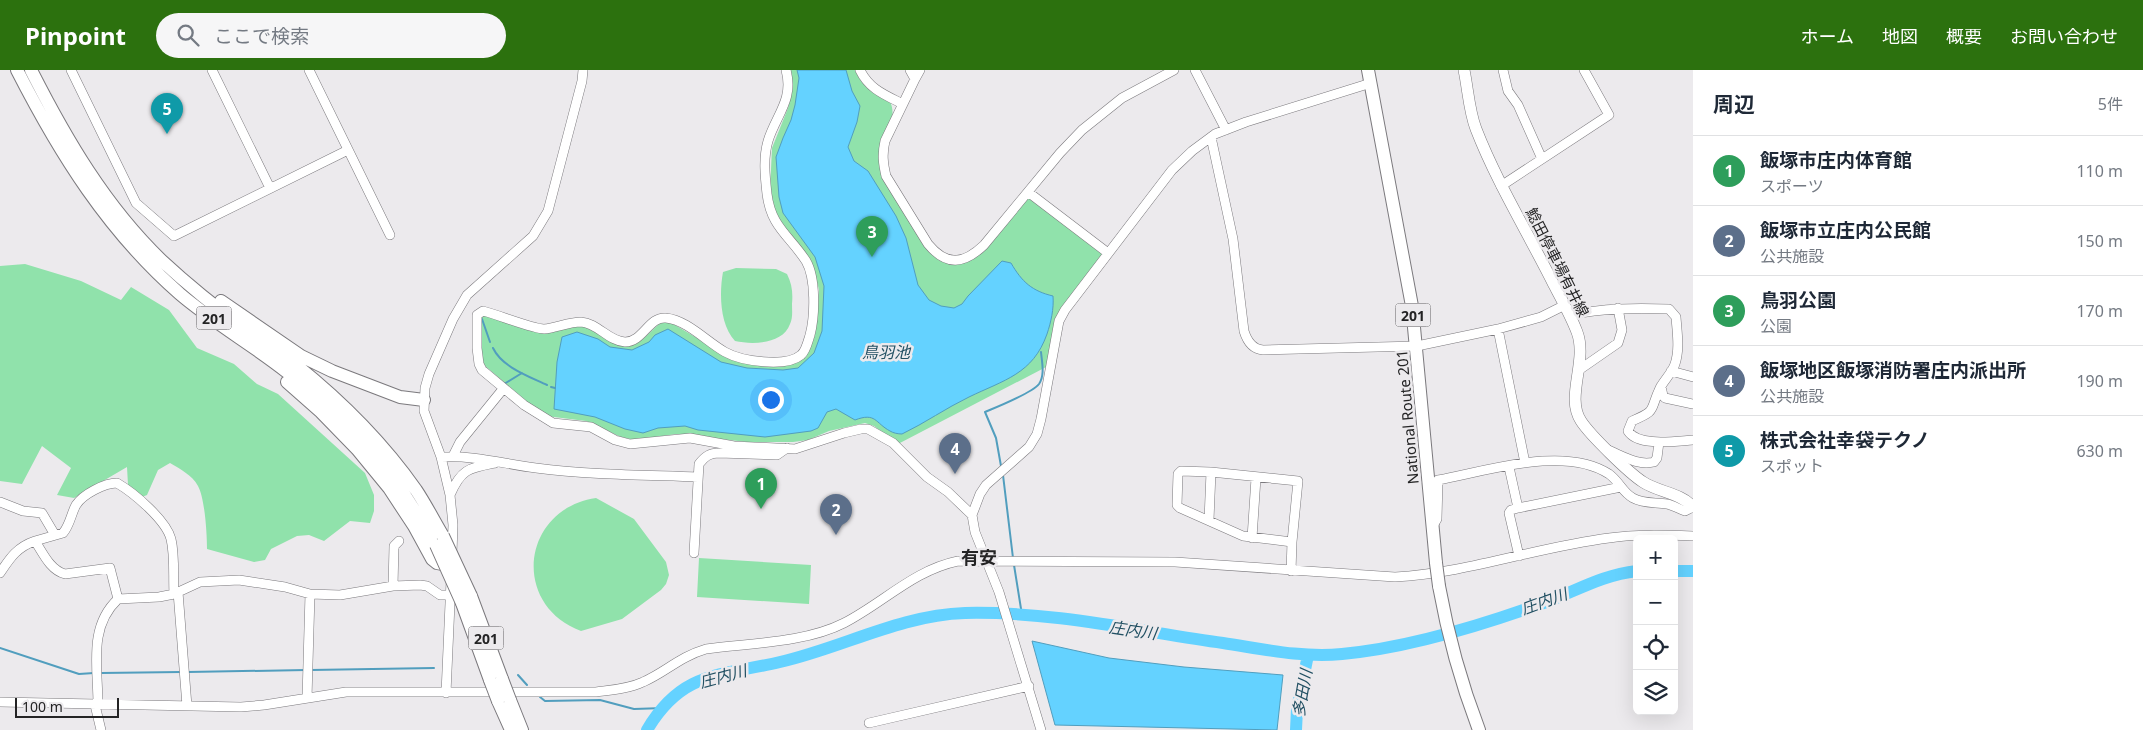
<!DOCTYPE html>
<html lang="ja">
<meta charset="utf-8">
<style>
body{margin:0;font-family:"Noto Sans","Noto Sans JP",sans-serif;background:#f6f6f7;color:#1f2937}
.controls{position:absolute;right:15px;bottom:15px;display:grid;overflow:hidden;border-radius:8px;box-shadow:0 5px 20px #0002}
.controls button{width:45px;height:45px;display:grid;place-items:center;padding:0;border:0;border-bottom:1px solid #e0e1e3;background:#fff;color:#1f2937;font:25px sans-serif}
.scale{position:absolute;left:15px;bottom:12px;width:104px;box-sizing:border-box;padding-left:5px;border:2px solid #242425;border-top:0;font-size:14px;line-height:18px;white-space:nowrap;color:#242425;-webkit-text-stroke:4px #eceaed;paint-order:stroke}
.you{position:absolute;left:770px;top:329px;width:18px;height:18px;margin:-12px;border:4px solid #fff;border-radius:50%;background:#1a73e8;box-shadow:0 0 0 8px #1a73e833}
.badge{display:grid;place-items:center;width:32px;height:32px;border-radius:50%;background:#2c710e;color:#fff;font-size:16px;font-weight:700}
.pin{position:absolute;translate:-50% -41px;filter:drop-shadow(0 1px 2px #0008)}
.pin::after{content:'';position:absolute;top:26px;width:18px;height:15px;background:inherit;clip-path:polygon(0 0,100% 0,50% 100%)}
.list{margin:0;padding:0;list-style:none}
h2{display:flex;justify-content:space-between;align-items:center;height:65px;margin:0;padding:0 20px;font-size:21px}
h2 small{font-size:16px;font-weight:400;color:#747a83}
.list li{display:grid;grid-template-columns:32px 1fr auto;gap:15px;align-items:center;box-sizing:border-box;height:70px;padding:0 20px;border-top:1px solid #e0e1e3}
.list b{display:block;font-size:19px;white-space:nowrap}
.list p{margin:0;font-size:16px;white-space:nowrap;color:#747a83}
.list em{font-size:16px;font-style:normal;color:#747a83}
.icon{flex:none;width:28px;height:28px;fill:none;stroke:currentColor;stroke-width:2;stroke-linecap:round;stroke-linejoin:round}
.map{position:relative;flex:none;width:1693px;height:660px;overflow:hidden}
header{display:flex;align-items:center;gap:30px;box-sizing:border-box;height:70px;padding:0 25px;background:#2c710e;color:#fff}
header strong{font-size:24px}
nav{display:flex;gap:28px;margin-inline-start:auto;font-size:18px}
.search{width:350px;height:45px;background:#f6f6f7;display:flex;align-items:center;gap:12px;box-sizing:border-box;padding:0 18px;border-radius:28px;color:#747a83;font-size:19px}
main{display:flex}
aside{flex:1;background:#fff}
.map>svg:first-child{display:block}
</style>
<header>
<strong>Pinpoint</strong>
<div class="search"><svg class="icon" aria-label="search" viewBox="0 0 24 24"><circle cx="10" cy="10" r="6"/><path d="M15 15l6 6"/></svg>ここで検索</div>
<nav><a>ホーム</a><a>地図</a><a>概要</a><a>お問い合わせ</a></nav>
</header>
<main>
<div class="map">
<svg width="1693" height="660" viewBox="0 0 1693 660">
<rect width="100%" height="100%" fill="#eceaed"/>
<path fill="#90e2ab" d="M791 0H855C866 22 869 18 888 30 900 38 885 87 883 101L926 174 956 194 967 192 976 187 1028 127 1034 129 1102 183 1103 187 1065 237 1048 296 898 374 874 356 865 353 829 361 808 370 793 372H747L676 364 635 370 621 367 586 351 546 346 533 337 484 295 482 286 480 248 482 245 537 261 584 255 630 274 642 270 660 253 670 252 712 277 783 294 795 293 806 287 815 265 819 220 814 200 776 144 770 121 772 78 788 38 793 17Z
M25 194 81 211 121 230 131 217 169 240 197 278 234 294 257 314 278 324 365 403 374 425V441L370 453 350 451 324 471 309 465 297 466 271 479 265 490 254 492 207 479C207 464 205 429 198 416 192 405 180 399 170 393L158 400 147 425 142 427 128 415 127 397 74 428 57 425 71 398 42 376 22 414 0 411V196Z
M736 198 776 199 787 204C792 214 793 223 792 234 792 241 793 248 790 254 783 274 753 275 735 271 720 255 719 224 723 202Z
M596 428 634 449 666 492 669 505 666 514 661 520 622 549 581 561C510 534 522 439 596 428Z
M699 488 811 495 809 534 697 527Z"/>
<path fill="#64d2ff" stroke="#519ebe" d="M797 0H846L852 21 860 36 857 52 848 77 854 91 868 101 896 146 906 168 918 215 929 230 941 236 954 238 962 234 968 226 1002 191 1011 193C1022 212 1032 221 1053 226 1054 239 1051 252 1047 264 1033 304 1004 310 969 327 946 338 925 353 902 364 898 364 893 363 890 361 875 353 876 342 855 350L836 339 827 342 818 358 811 361 765 367 698 360 685 356 658 358 643 363 625 359 595 347 554 339 557 292 562 267 577 262 598 269 610 277 632 280 649 272 655 265 668 259 721 292 747 298 783 300 798 298 814 283 822 261 824 216 815 187 783 143 779 127 776 87 783 68 791 50 795 35 799 8Z
M1032 571 1109 588 1184 597 1283 605 1277 660 1055 655Z"/>
<g fill="none" stroke-linecap="round" stroke-linejoin="round">
<path stroke="#519ebe" stroke-width="2" d="M482 249 490 272
M493 278C502 297 528 306 547 315
M504 314 522 303
M551 317 555 318
M1001 396 996 368 985 342C997 337 1032 323 1039 314 1045 305 1042 293 1041 282
M1003 405 1013 488
M1014 495 1022 545
M0 578 79 604 94 603
M311 600 434 598
M188 602 306 600
M101 603 181 602
M518 605 527 615
M540 627 545 631 600 630 634 639 664 638"/>
<path stroke="#64d2ff" stroke-width="12" d="M1674 501H1693
M647 660C682 601 720 606 780 592 842 578 900 545 965 543 1051 541 1138 561 1223 573 1263 579 1302 588 1342 584 1409 578 1486 554 1549 531 1580 519 1603 505 1637 501
M1296 660 1297 639 1308 585"/>
<defs>
<path id="minor" d="M71 0 136 133 174 166 348 80
M212 0 270 118
M309 0 390 165
M786 0C794 30 776 45 768 71 763 88 765 106 767 124 771 157 789 165 806 191 816 208 815 246 810 265 808 271 806 281 801 285 786 298 741 291 725 282 707 272 687 250 666 248 649 246 643 272 625 272 608 271 598 253 581 252 569 252 556 258 544 259 533 259 496 244 483 241L477 245V278L479 294 482 300 524 335 553 353 591 357 615 370 630 374 690 368 734 376 795 379 844 363 861 359H868L893 373 927 407 948 422 972 445
M860 0C869 19 885 25 903 34
M910 0 915 9 920 0
M1195 0 1226 60
M1503 0 1508 21 1518 35 1542 89
M915 9 885 71C882 84 883 93 886 106L928 174C947 197 964 194 984 175L1060 83 1082 60 1122 28 1174 0
M1211 67 1233 169 1244 261C1247 271 1252 279 1263 280L1417 276 1498 259 1541 247 1565 235
M1501 116 1609 45 1584 0
M1028 122 1108 183
M1570 245C1604 238 1635 238 1669 239L1676 247C1677 262 1680 279 1675 294 1672 303 1664 310 1660 318 1649 341 1658 340 1632 351L1628 361C1638 377 1676 371 1693 370
M1498 259 1525 393
M1579 300 1618 273 1622 260 1618 238
M1671 301 1693 307
M1661 316 1663 326 1665 328 1693 334
M1608 380C1623 386 1638 396 1654 392L1657 388 1659 372
M453 386 460 372 503 319
M441 387C474 385 504 394 536 398 590 405 644 405 698 407
M1509 397 1518 438 1621 417
M1181 401 1211 402 1298 411 1292 472 1243 466 1180 438 1177 435 1178 404Z
M450 425C461 399 469 398 495 393
M0 432 23 441 42 443 55 465
M1518 438 1511 440 1509 443 1519 486
M1209 450 1211 402
M1434 454 1437 449 1438 410C1487 401 1565 375 1609 404 1619 411 1623 423 1633 428 1643 434 1656 432 1667 434 1673 435 1679 439 1685 441L1693 437
M1252 468 1256 408
M35 471 63 463C70 455 71 444 76 435 83 424 105 413 117 413 134 423 166 450 171 469 175 486 173 506 174 524
M452 483 453 455 450 425 441 387 424 341 425 318 429 304 453 249 467 225 533 166 548 141 582 11 583 0
M694 483 699 394C705 386 710 383 719 383L777 385 787 378
M1291 501 1292 472
M0 503C10 488 17 477 35 471 43 483 50 500 65 504L110 498 118 529
M393 516 394 476 399 471
M178 522 187 636
M446 623 451 511
M307 628 310 524
M0 632 241 637 264 635 346 622H596C611 620 628 619 643 612 666 602 679 587 706 579 749 573 805 573 844 553 883 533 914 500 958 491L1175 492 1395 507C1468 503 1537 477 1609 468 1636 464 1665 465 1693 466
M95 635 101 660
M98 635C98 597 88 557 118 529L159 527 174 524 200 512 239 510 285 517 310 524 340 525 393 516 420 515 427 516 440 525H450
M869 653 1029 616
M1041 660 999 522 975 462 972 445 980 424 986 415 1029 377 1037 364 1041 349 1059 251 1065 240 1172 100 1192 81 1215 64 1246 52 1371 13"/>
<path id="major" d="M1464 0C1468 19 1469 41 1476 59 1497 113 1528 163 1554 215 1562 230 1571 246 1577 262 1588 291 1565 327 1581 351 1590 365 1629 403 1643 412 1658 422 1681 423 1693 437"/>
<path id="highway" d="M17 0C60 84 108 161 180 224 214 253 253 275 287 302 316 324 344 349 368 376 394 405 415 441 436 475
M31 0C66 69 105 136 161 190 189 216 219 240 249 262 264 273 281 283 296 295 341 331 383 373 416 420 426 435 434 451 443 466
M1368 0 1412 236 1436 493
M221 231 301 286 332 301 400 327 424 330
M287 312 321 342 357 379 389 418 414 456 432 489 437 493 452 496
M1439 516C1448 566 1461 613 1479 660
M471 526 502 609
M462 533 490 610
M510 630 522 660
M498 631 511 660"/>
</defs>
<use href="#minor" stroke="#7b797d" stroke-width="10"/>
<use href="#major" stroke="#7b797d" stroke-width="12"/>
<use href="#highway" stroke="#7b797d" stroke-width="14"/>
<use href="#minor" stroke="#fff" stroke-width="9"/>
<use href="#major" stroke="#fff" stroke-width="11"/>
<use href="#highway" stroke="#fff" stroke-width="12"/>
<defs>
<path id="highway-bridge" d="M443 466 471 526
M436 475 462 533
M1436 493 1439 516
M502 609 510 630
M490 610 498 631"/>
</defs>
<use href="#highway-bridge" stroke="#7b797d" stroke-width="14" stroke-linecap="butt"/>
<use href="#highway-bridge" stroke="#fff" stroke-width="12"/>
</g>
<g text-anchor="middle" dominant-baseline="central" stroke-width="5" stroke-linejoin="round" paint-order="stroke">
<g fill="#eceaed" stroke="#605f61" stroke-width="1">
<rect x="1395.5" y="233.5" width="35" height="23" rx="4"/>
<rect x="196.5" y="236.5" width="35" height="23" rx="4"/>
<rect x="468.5" y="556.5" width="35" height="23" rx="4"/>
</g>
<g font-size="14" font-weight="bold" fill="#242425">
<text x="1413" y="245">201</text>
<text x="214" y="248">201</text>
<text x="486" y="568">201</text>
</g>
<g font-size="15" fill="#242425" stroke="#eceaed">
<text transform="translate(1558 192) rotate(63)">鯰田停車場有井線</text>
<text transform="translate(1407 347) rotate(-95)">National Route 201</text>
</g>
<g font-size="16" font-style="italic" fill="#225063" stroke="#eceaed">
<text x="886" y="282">鳥羽池</text>
<text transform="translate(1544 531) rotate(-20)">庄内川</text>
<text transform="translate(1133 560) rotate(8)">庄内川</text>
<text transform="translate(723 606) rotate(-15)">庄内川</text>
<text transform="translate(1302 623) rotate(-80)">多田川</text>
</g>
<g font-size="18" font-weight="bold" fill="#242425" stroke="#eceaed">
<text x="979" y="487">有安</text>
</g>
</g>
</svg>
<div class="controls">
<button>+</button>
<button>−</button>
<button><svg class="icon" aria-label="locate" viewBox="0 0 24 24"><circle cx="12" cy="12" r="6"/><path d="M12 2v4M12 18v4M2 12h4M18 12h4"/></svg></button>
<button><svg class="icon" aria-label="layers" viewBox="0 0 24 24"><path d="M12 4l9 5-9 5-9-5zM3 14l9 5 9-5"/></svg></button>
</div>
<div class="scale">100 m</div>
<div class="you"></div>
<div class="pin badge" style="left:761px;top:439px;background:#2e9e5b">1</div>
<div class="pin badge" style="left:836px;top:465px;background:#5c6f8a">2</div>
<div class="pin badge" style="left:872px;top:187px;background:#2e9e5b">3</div>
<div class="pin badge" style="left:955px;top:404px;background:#5c6f8a">4</div>
<div class="pin badge" style="left:167px;top:64px;background:#0f9aa8">5</div>
</div>
<aside>
<h2>周辺<small>5件</small></h2>
<ul class="list">
<li><span class="badge" style="background:#2e9e5b">1</span><div><b>飯塚市庄内体育館</b><p>スポーツ</p></div><em>110 m</em></li>
<li><span class="badge" style="background:#5c6f8a">2</span><div><b>飯塚市立庄内公民館</b><p>公共施設</p></div><em>150 m</em></li>
<li><span class="badge" style="background:#2e9e5b">3</span><div><b>鳥羽公園</b><p>公園</p></div><em>170 m</em></li>
<li><span class="badge" style="background:#5c6f8a">4</span><div><b>飯塚地区飯塚消防署庄内派出所</b><p>公共施設</p></div><em>190 m</em></li>
<li><span class="badge" style="background:#0f9aa8">5</span><div><b>株式会社幸袋テクノ</b><p>スポット</p></div><em>630 m</em></li>
</ul>
</aside>
</main>
